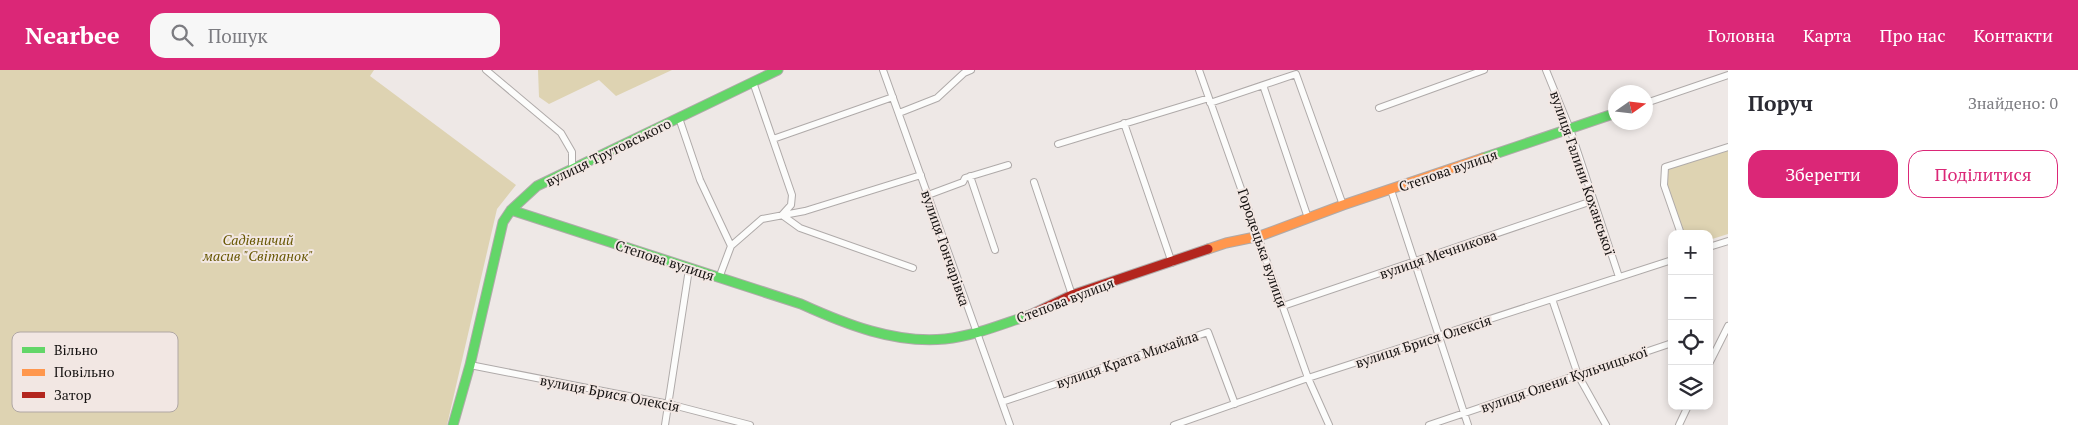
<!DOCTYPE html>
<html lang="uk">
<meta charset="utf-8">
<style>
body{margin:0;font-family:"PT Serif",serif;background:#f7f7f7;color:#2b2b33}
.controls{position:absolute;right:15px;bottom:15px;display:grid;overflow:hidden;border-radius:10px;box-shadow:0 2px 8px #0003}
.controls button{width:45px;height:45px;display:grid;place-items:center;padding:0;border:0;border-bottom:1px solid #e1e1e2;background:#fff;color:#2b2b33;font:25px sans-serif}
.compass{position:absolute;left:1608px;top:15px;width:45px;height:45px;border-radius:50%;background:#fff;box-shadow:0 2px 8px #0003;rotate:76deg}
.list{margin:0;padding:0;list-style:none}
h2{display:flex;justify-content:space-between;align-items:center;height:65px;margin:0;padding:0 20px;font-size:21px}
h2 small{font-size:16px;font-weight:400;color:#7c7c81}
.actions{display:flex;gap:10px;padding:15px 20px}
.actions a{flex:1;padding:11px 0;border:1px solid #db2777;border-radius:15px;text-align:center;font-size:18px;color:#db2777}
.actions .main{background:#db2777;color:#fff}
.icon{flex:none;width:28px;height:28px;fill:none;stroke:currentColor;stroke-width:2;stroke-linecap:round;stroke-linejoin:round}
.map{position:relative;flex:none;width:1728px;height:355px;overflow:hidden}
header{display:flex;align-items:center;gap:30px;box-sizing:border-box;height:70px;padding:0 25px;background:#db2777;color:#fff}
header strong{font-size:24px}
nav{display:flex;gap:28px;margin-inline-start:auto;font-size:18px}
.search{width:350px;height:45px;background:#f7f7f7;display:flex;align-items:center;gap:12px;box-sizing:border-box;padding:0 18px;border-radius:15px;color:#7c7c81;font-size:19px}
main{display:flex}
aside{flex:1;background:#fff}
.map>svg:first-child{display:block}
</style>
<header>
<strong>Nearbee</strong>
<div class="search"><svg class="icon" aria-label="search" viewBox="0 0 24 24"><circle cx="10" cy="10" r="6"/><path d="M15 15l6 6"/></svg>Пошук</div>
<nav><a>Головна</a><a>Карта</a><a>Про нас</a><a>Контакти</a></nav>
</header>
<main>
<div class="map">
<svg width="1728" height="355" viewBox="0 0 1728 355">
<rect width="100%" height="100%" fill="#eee8e6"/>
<path fill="#ded3b2" d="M0 0H374L370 6 516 115 497 139 447 355H0Z
M538 0H672L616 26 599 10 549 34 539 27Z
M1728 80V164L1709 170V164H1684L1667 114 1668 99Z"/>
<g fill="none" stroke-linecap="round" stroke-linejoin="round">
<defs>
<path id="street" d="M486 0 561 63 572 82V98
M883 0 1010 355
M1199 0 1308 308 1329 355
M1546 0 1570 59 1619 207
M753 12 792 125 791 135 782 145
M1263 15 1308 148
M1210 33 1296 4 1343 135
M1646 33 1728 5
M1379 38 1484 0
M899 43 937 28 964 3 971 0
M679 48 700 110 731 176
M1124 53 1172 193
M773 69 893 27
M1058 74 1209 28
M970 106 995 180
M1034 112 1072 225
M1391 120 1468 355
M928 125 963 112 965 108 1008 95
M782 145 800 158 913 198
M1681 164 1664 115 1665 97 1728 77
M1709 177 1728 171
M719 208 731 176 762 149 805 141 921 105
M1552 229 1578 305 1606 355
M1283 236 1592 131
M1709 294 1728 256
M470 295 669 334 750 355
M1002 332 1208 262 1235 334
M665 355 689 199
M1174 355 1308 308 1672 190
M1429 355 1672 273
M1679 355 1688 336"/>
<path id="fast" d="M1483 88 1616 43
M511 140 801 234C845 254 895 274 945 269 974 266 1002 254 1030 245
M453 355 470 295 503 152 511 140 537 116 778 0"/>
<path id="slow" d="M1208 179 1226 173 1260 166 1343 135 1483 88"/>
<path id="jam" d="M1030 245 1072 225 1208 179"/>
</defs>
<use href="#street" stroke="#afaaa9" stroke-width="8"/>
<use href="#fast" stroke="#afaaa9" stroke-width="11"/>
<use href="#slow" stroke="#afaaa9" stroke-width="11"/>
<use href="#jam" stroke="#afaaa9" stroke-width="11"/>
<use href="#street" stroke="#fcfcfb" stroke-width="6"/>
<use href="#fast" stroke="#63d668" stroke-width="9"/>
<use href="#slow" stroke="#ff974d" stroke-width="9"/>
<use href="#jam" stroke="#b3261e" stroke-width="9"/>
</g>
<g text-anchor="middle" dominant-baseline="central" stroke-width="4" stroke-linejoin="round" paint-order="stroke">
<g font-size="14" fill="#161312" stroke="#f2e7e3">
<text transform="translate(608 82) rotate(-26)">вулиця Трутовського</text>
<text transform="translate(1448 100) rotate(-19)">Степова вулиця</text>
<text transform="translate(1583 103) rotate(71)">вулиця Галини Коханської</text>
<text transform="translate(946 178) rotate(71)">вулиця Гончарівка</text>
<text transform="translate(1263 178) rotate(71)">Городецька вулиця</text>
<text transform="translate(1438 184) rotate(-19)">вулиця Мечникова</text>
<text transform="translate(665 190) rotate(18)">Степова вулиця</text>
<text transform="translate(1065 230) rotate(-21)">Степова вулиця</text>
<text transform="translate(1423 271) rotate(-18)">вулиця Брися Олексія</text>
<text transform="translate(1127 289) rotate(-19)">вулиця Крата Михайла</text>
<text transform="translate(1564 309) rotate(-19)">вулиця Олени Кульчицької</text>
<text transform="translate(610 323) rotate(11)">вулиця Брися Олексія</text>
</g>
<g font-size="14" font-style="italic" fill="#675702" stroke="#f2e7e3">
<text x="258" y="169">Садівничий<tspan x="258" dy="16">масив "Світанок"</tspan></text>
</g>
</g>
<rect x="12" y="262" width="166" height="80" rx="8" fill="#f2e7e3" stroke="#b0a7a4" stroke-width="1"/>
<rect x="22" y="277" width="23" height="6" fill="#63d668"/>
<rect x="22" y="299" width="23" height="7" fill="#ff974d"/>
<rect x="22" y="322" width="23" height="6" fill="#b3261e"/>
<g font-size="14" fill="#161312">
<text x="54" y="285">Вільно</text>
<text x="54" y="307">Повільно</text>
<text x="54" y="330">Затор</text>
</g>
</svg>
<div class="controls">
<button>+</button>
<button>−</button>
<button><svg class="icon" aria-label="locate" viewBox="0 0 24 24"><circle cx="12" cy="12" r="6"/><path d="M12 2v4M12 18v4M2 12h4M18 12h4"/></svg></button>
<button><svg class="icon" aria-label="layers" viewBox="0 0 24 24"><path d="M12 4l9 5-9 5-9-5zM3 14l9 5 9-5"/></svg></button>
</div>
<svg class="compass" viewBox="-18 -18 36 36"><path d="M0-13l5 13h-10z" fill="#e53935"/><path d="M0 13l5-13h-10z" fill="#7c7c81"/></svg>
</div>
<aside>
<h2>Поруч<small>Знайдено: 0</small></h2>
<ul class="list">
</ul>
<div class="actions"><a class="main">Зберегти</a><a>Поділитися</a></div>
</aside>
</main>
